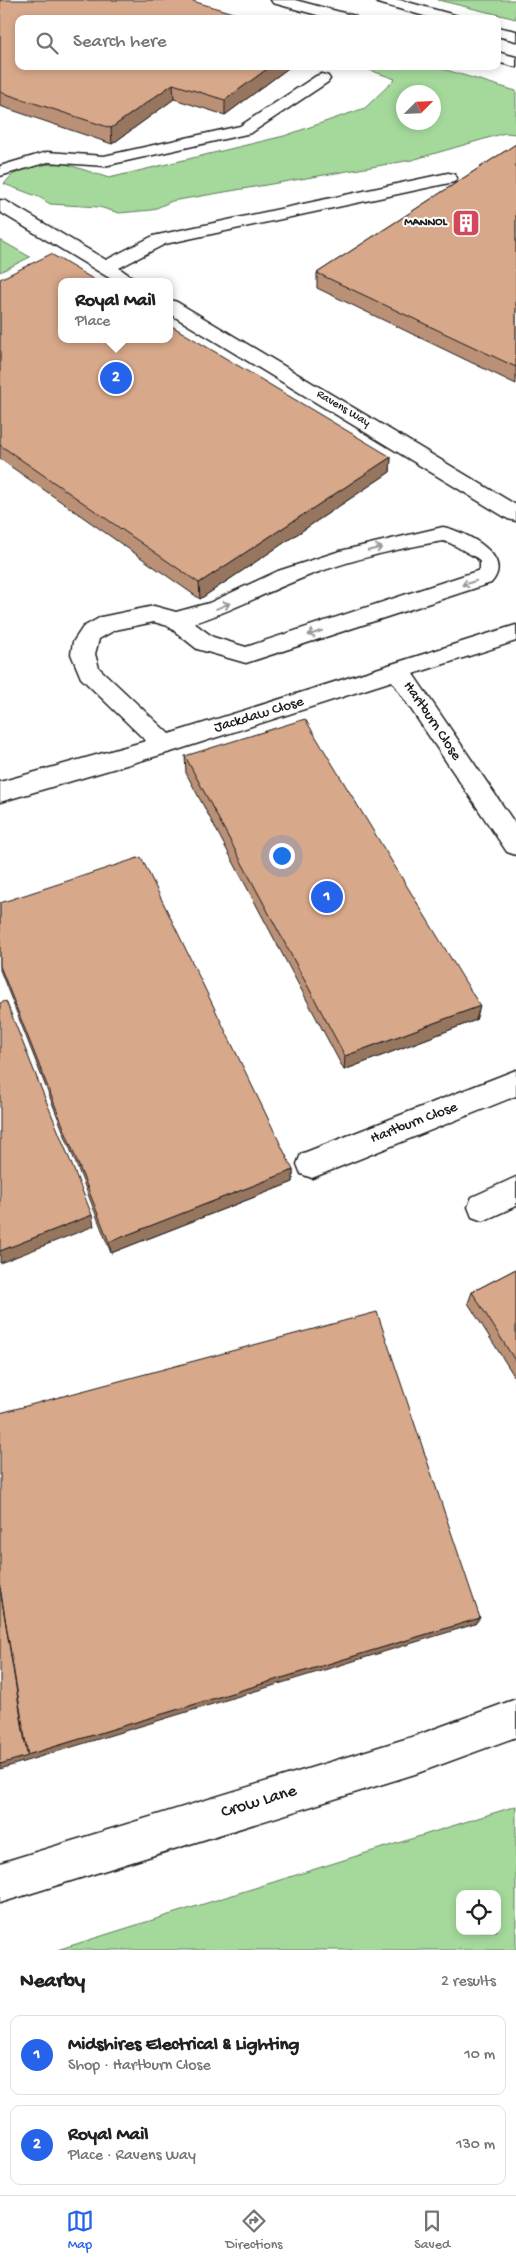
<!DOCTYPE html>
<meta charset="utf-8">
<style>
body{margin:0;font-family:"Gochi Hand",sans-serif;background:#f6f6f6;color:#202124}
.controls{position:absolute;right:15px;bottom:15px;display:grid;overflow:hidden;border-radius:10px;box-shadow:0 2px 8px #0003}
.controls button{width:45px;height:45px;display:grid;place-items:center;padding:0;border:0;border-bottom:1px solid #e0e0e0;background:#fff;color:#202124;font:25px sans-serif}
.compass{position:absolute;left:396px;top:85px;width:45px;height:45px;border-radius:50%;background:#fff;box-shadow:0 2px 8px #0003;rotate:66deg}
.you{position:absolute;left:281px;top:855px;width:18px;height:18px;margin:-12px;border:4px solid #fff;border-radius:50%;background:#1a73e8;box-shadow:0 0 0 8px #1a73e833}
.badge{display:grid;place-items:center;width:32px;height:32px;border-radius:50%;background:#2563eb;color:#fff;font-size:16px;font-weight:700}
.pin{position:absolute;translate:-50% -50%;border:2px solid #fff;box-shadow:0 1px 5px #0006}
.popup{position:absolute;left:58px;top:278px;width:115px;height:65px;box-sizing:border-box;display:grid;place-content:center;border-radius:10px;background:#fff;filter:drop-shadow(0 1px 4px #0005);font-size:16px;white-space:nowrap;color:#757577}
.popup b{font-size:19px;color:#202124}
.popup::after{content:'';position:absolute;left:50%;top:100%;margin-left:-10px;border:10px solid transparent;border-top-color:#fff}
.list{margin:0;padding:0;list-style:none}
h2{display:flex;justify-content:space-between;align-items:center;height:65px;margin:0;padding:0 20px;font-size:21px}
h2 small{font-size:16px;font-weight:400;color:#757577}
.list li{display:grid;grid-template-columns:32px 1fr auto;gap:15px;align-items:center;box-sizing:border-box;height:80px;margin:0 10px 10px;padding:0 10px;border:1px solid #e0e0e0;border-radius:10px}
.list b{display:block;font-size:19px;white-space:nowrap}
.list p{margin:0;font-size:16px;white-space:nowrap;color:#757577}
.list em{font-size:16px;font-style:normal;color:#757577}
.icon{flex:none;width:28px;height:28px;fill:none;stroke:currentColor;stroke-width:2;stroke-linecap:round;stroke-linejoin:round}
.map{position:relative;flex:none;width:516px;height:1950px;overflow:hidden}
.search{position:absolute;background:#fff;box-shadow:0 2px 8px #0003;left:15px;right:15px;top:15px;height:55px;display:flex;align-items:center;gap:12px;box-sizing:border-box;padding:0 18px;border-radius:10px;color:#757577;font-size:19px}
.sheet{height:245px;background:#fff}
nav{display:flex;justify-content:space-around;align-items:center;box-sizing:border-box;height:70px;border-top:1px solid #e0e0e0;background:#fff;font-size:14px;color:#757577}
nav a{display:grid;justify-items:center;gap:2px}
nav .on{color:#2563eb}
.map>svg:first-child{display:block}
</style>
<div class="map">
<svg width="516" height="1950" viewBox="0 0 516 1950">
<rect width="100%" height="100%" fill="#fff"/>
<filter id="ink" filterUnits="userSpaceOnUse"><feTurbulence type="fractalNoise" baseFrequency=".02" numOctaves="2"/><feDisplacementMap in="SourceGraphic" scale="10" xChannelSelector="R" yChannelSelector="G"/><feConvolveMatrix kernelMatrix="1 2 1 2 8 2 1 2 1" color-interpolation-filters="sRGB"/></filter>
<g filter="url(#ink)">
<path fill="#a4d99b" stroke="#607a5c" fill-rule="evenodd" d="M438 0H516V19Z
M358 66H433L516 91V134L505 133 412 160 172 201 152 210 119 213 99 207 50 204 39 197 4 184 12 175 33 166 63 163 109 178 284 136 365 108 395 79ZM404 92H434V122H404Z
M0 240 30 257 0 272Z
M516 1806V1950H57ZM460 1894H497V1931H460Z"/>
<g fill="none" stroke-linecap="round" stroke-linejoin="round">
<defs>
<path id="minor" d="M322 74 328 76 330 79 328 82 251 133 104 166 48 162 0 176V166L47 152 104 156 240 126 316 76Z
M448 173 454 174 457 178 454 182 165 244 119 268 139 282H116L0 212V200L6 201 106 260 153 236Z
M170 300 177 302 516 505V521L508 519 170 314Z
M443 527C464 531 516 556 491 583L246 663 197 649 168 626 154 622 115 630 99 639 95 654 99 668 169 734 516 625V641L413 674 516 825V855L507 852 392 681 174 751 0 802V782L146 741 81 678 71 654 73 642 83 627 101 617 154 606 176 612 209 603 278 571 340 551ZM443 541 450 543 477 558 480 562V570L246 647 213 637 194 623C229 612 259 596 293 582 338 563 394 549 443 541Z
M516 1070V1096L312 1178 301 1174 297 1164 301 1154Z
M516 1177V1206L483 1221 472 1217 468 1207 472 1197Z
M516 1699V1737L415 1774 0 1903V1863L415 1736Z"/>
<path id="highway" d="M271 0H295L355 16 357 19H332L273 3Z
M376 0H400L458 16 460 19H435L378 3Z
M497 27 516 31V41L497 36Z
M497 52 516 57V67L497 62Z"/>
</defs>
<use href="#minor" stroke="#1c1c1c" stroke-width="3"/>
<use href="#highway" stroke="#1c1c1c" stroke-width="3"/>
<use href="#minor" fill="#fff" fill-rule="evenodd"/>
<use href="#highway" fill="#fff" fill-rule="evenodd"/>
</g>
<path fill="#ba9077" stroke="#1c1c1c" d="M0 0 291 66 225 115 174 99 112 144 0 106Z
M516 144V384L317 288V273Z
M0 279 391 457 390 472 200 599 0 459Z
M185 756 480 1006 476 1020 344 1070 186 773Z
M0 903 293 1170V1182L111 1253 0 970Z
M516 1269V1379L468 1303 472 1292Z"/>
<path fill="#977661" stroke="#1c1c1c" d="M271 66H291L225 115V100Z
M173 84 174 99 112 144 111 128Z
M391 457 390 472 200 599 199 583Z
M480 1006 476 1020 344 1070 345 1056Z
M293 1170V1182L111 1253 109 1242Z
M92 1215 94 1226 0 1263V1251Z
M480 1618 475 1624 0 1769V1764L27 1755Z"/>
<path fill="#d8a88a" stroke="#1c1c1c" d="M0 0H189L253 19H19V66H271L225 100 173 84 111 128 0 92Z
M516 144V367L317 273Z
M51 254 98 282H62V339H170V325L391 457 199 583 0 445V279Z
M305 719 480 1006 345 1056 185 756Z
M141 857 293 1170 109 1242 0 966V903Z
M6 1001 92 1215 0 1251V1003Z
M516 1269V1362L472 1292Z
M377 1312 480 1618 27 1755 0 1588V1413Z
M0 1588 28 1756 0 1764Z"/>
<defs><path id="oneway-shaft" d="M-6 0H5M1.5-3L5.5 0L1.5 3" fill="none" stroke-width="1.6" stroke-linecap="round" stroke-linejoin="round" transform="scale(1.25)"/></defs>
<g stroke="#999">
<use href="#oneway-shaft" transform="translate(375 549) rotate(-14)"/>
<use href="#oneway-shaft" transform="translate(469 583) rotate(162)"/>
<use href="#oneway-shaft" transform="translate(223 606) rotate(-22)"/>
<use href="#oneway-shaft" transform="translate(315 633) rotate(162)"/>
</g>
</g>
<defs>
<symbol id="building-square" viewBox="-11 -11 22 22"><rect x="-9" y="-9" width="18" height="18" rx="4" fill="#d1495b" stroke="#fff"/><path d="M-4-6H4V6H1V3H-1V6H-4ZM-2.5-4.3h1.7v1.8h-1.7ZM.8-4.3h1.7v1.8H.8ZM-2.5-1h1.7V.8h-1.7ZM.8-1h1.7V.8H.8Z" fill="#fff"/></symbol>
</defs>
<g fill-rule="evenodd">
<use href="#building-square" x="450" y="207" width="32" height="32"/>
</g>
<g text-anchor="middle" dominant-baseline="central" stroke-width="4" stroke-linejoin="round" paint-order="stroke">
<g font-size="12" font-weight="bold" fill="#1c1c1c" stroke="#fff" text-anchor="end">
<text x="447" y="223">MANNOL</text>
</g>
<g font-size="12" fill="#1c1c1c" stroke="#fff">
<text transform="translate(343 409) rotate(31)">Ravens Way</text>
</g>
<g font-size="15" fill="#1c1c1c" stroke="#fff">
<text transform="translate(259 715) rotate(-17)">Jackdaw Close</text>
<text transform="translate(432 721) rotate(56)">Hartburn Close</text>
<text transform="translate(414 1123) rotate(-21)">Hartburn Close</text>
</g>
<g font-size="18" fill="#1c1c1c" stroke="#fff">
<text transform="translate(259 1802) rotate(-17)">Crow Lane</text>
</g>
</g>
</svg>
<div class="controls">
<button><svg class="icon" aria-label="locate" viewBox="0 0 24 24"><circle cx="12" cy="12" r="6"/><path d="M12 2v4M12 18v4M2 12h4M18 12h4"/></svg></button>
</div>
<svg class="compass" viewBox="-18 -18 36 36"><path d="M0-13l5 13h-10z" fill="#e53935"/><path d="M0 13l5-13h-10z" fill="#757577"/></svg>
<div class="you"></div>
<div class="pin badge" style="left:327px;top:897px">1</div>
<div class="pin badge" style="left:116px;top:378px">2</div>
<div class="popup"><b>Royal Mail</b>Place</div>
<div class="search"><svg class="icon" aria-label="search" viewBox="0 0 24 24"><circle cx="10" cy="10" r="6"/><path d="M15 15l6 6"/></svg>Search here</div>
</div>
<section class="sheet">
<h2>Nearby<small>2 results</small></h2>
<ul class="list">
<li><span class="badge">1</span><div><b>Midshires Electrical &amp; Lighting</b><p>Shop · Hartburn Close</p></div><em>10 m</em></li>
<li><span class="badge">2</span><div><b>Royal Mail</b><p>Place · Ravens Way</p></div><em>130 m</em></li>
</ul>
</section>
<nav>
<a class="on"><svg class="icon" aria-label="map" viewBox="0 0 24 24"><path d="M3 6l6-2 6 2 6-2v14l-6 2-6-2-6 2zM9 4v14M15 6v14"/></svg>Map</a>
<a><svg class="icon" aria-label="directions" viewBox="0 0 24 24"><path d="M12 3l9 9-9 9-9-9zM9 14v-3h6M13 9l2 2-2 2"/></svg>Directions</a>
<a><svg class="icon" aria-label="saved" viewBox="0 0 24 24"><path d="M7 4h10v16l-5-4-5 4z"/></svg>Saved</a>
</nav>
